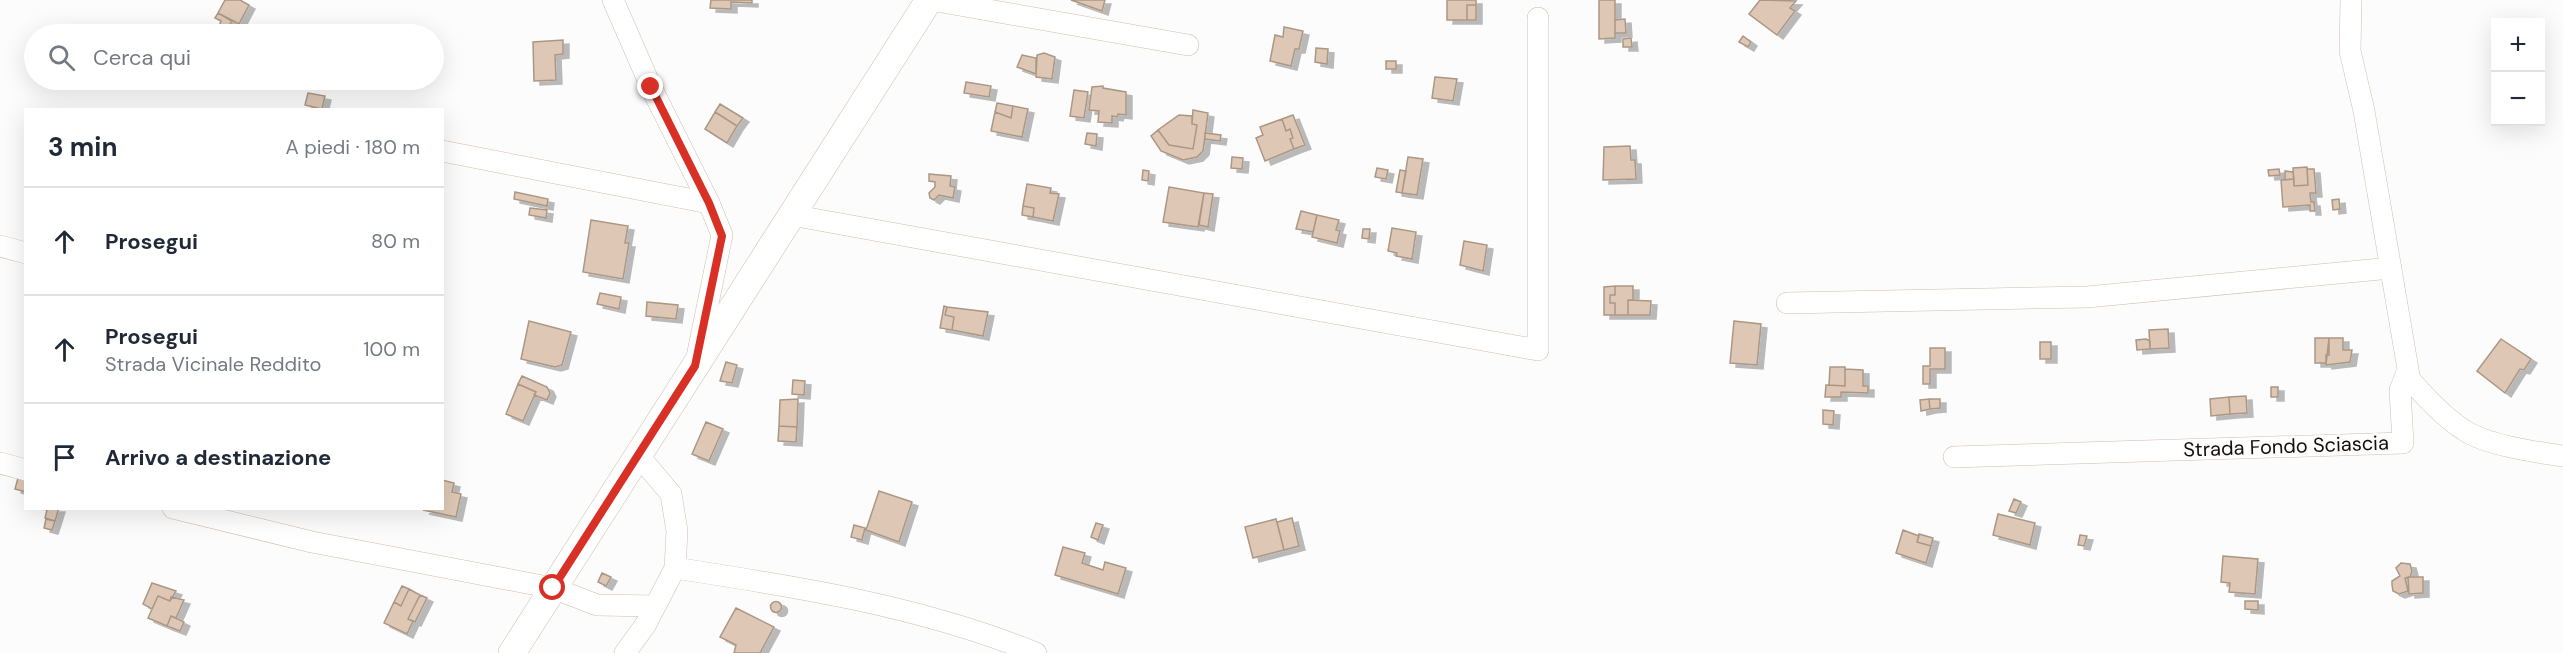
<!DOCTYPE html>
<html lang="it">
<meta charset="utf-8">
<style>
body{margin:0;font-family:"DM Sans",sans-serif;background:#f6f6f7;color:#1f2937}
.controls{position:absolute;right:18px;top:18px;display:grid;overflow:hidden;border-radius:0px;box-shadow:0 6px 24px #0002}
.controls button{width:54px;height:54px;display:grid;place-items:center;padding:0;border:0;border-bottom:2px solid #e0e1e3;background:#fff;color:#1f2937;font:30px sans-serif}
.stop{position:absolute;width:18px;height:18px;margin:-14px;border:4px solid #d93025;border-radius:50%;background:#fff}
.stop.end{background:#d93025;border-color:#fff;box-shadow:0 2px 6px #0008}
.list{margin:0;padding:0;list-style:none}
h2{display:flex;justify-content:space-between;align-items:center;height:78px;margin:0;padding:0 24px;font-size:26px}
h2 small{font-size:20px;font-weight:400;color:#747a83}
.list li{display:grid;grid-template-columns:39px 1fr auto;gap:18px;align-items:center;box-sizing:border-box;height:108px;padding:0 24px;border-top:2px solid #e0e1e3}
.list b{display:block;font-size:22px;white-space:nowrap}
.list p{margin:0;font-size:20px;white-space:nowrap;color:#747a83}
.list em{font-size:20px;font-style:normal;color:#747a83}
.icon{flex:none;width:33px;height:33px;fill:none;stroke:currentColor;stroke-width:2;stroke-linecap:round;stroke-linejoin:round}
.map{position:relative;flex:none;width:2563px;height:653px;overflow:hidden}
.search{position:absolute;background:#fff;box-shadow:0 6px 24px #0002;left:24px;top:24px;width:420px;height:66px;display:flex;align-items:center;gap:15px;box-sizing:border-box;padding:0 21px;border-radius:33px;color:#747a83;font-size:22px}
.panel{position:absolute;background:#fff;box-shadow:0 6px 24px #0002;left:24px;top:108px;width:420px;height:402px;border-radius:0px}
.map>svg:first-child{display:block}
</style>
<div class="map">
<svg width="2563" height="653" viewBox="0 0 2563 653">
<defs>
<filter id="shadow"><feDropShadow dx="6" dy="4" stdDeviation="0" flood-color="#0004"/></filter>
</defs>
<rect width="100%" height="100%" fill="#fcfcfc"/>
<path fill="#dec8b5" stroke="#ac9785" stroke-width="1.5" filter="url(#shadow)" d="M225 0H240L249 5 239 24 218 13Z
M711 0H752V3L731 2V9L710 8Z
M1071 0H1105L1102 11Z
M1447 0H1476V5H1467V20H1447Z
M1599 0H1615V38L1599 39Z
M1760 0 1796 1 1790 8 1795 11 1777 35 1749 14Z
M1467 5H1476V20H1467Z
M218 13 232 21 226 31 219 27 221 21 215 18Z
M1625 19 1626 33H1615V20Z
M1284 27 1303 31 1299 49H1295L1291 66 1270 61 1275 35 1283 37Z
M1743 36 1751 42 1748 47 1739 42Z
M1631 38 1632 47H1623V39Z
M563 40V54L555 55 556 80 534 81 533 42Z
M1316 48 1328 49 1327 64 1315 62Z
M1044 53 1055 57 1052 79 1036 77 1037 55Z
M1022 55 1036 58V74L1017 67Z
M1386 61H1396V69H1386Z
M1435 77 1457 79 1453 101 1432 98Z
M966 82 991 86 989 97 964 93Z
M1103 86V88L1126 92V115L1118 114 1117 117 1112 116V123L1098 122 1099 111 1089 110 1092 87Z
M1074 90 1088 92 1084 118 1070 116Z
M308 93 325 96 322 109 305 105Z
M997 103 1013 106 1011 118 995 112Z
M720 104 743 118 737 126 715 112Z
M1013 106 1028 109 1022 137 991 131 995 112 1011 118Z
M1193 110 1208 113 1203 151 1197 157 1183 160 1161 151 1151 136 1158 130 1169 145 1193 149 1197 125 1192 124Z
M715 112 737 126 727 143 705 129Z
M1179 115 1192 116V124L1197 125 1193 149 1169 145 1158 130Z
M1293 115 1305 145 1294 149 1290 139 1293 138 1290 129 1286 131 1282 119Z
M1282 119 1286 131 1290 129 1293 138 1290 139 1294 149 1265 161 1256 138 1263 135 1260 127Z
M1087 133 1097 134 1096 146 1085 144Z
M1205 133 1221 135 1220 141 1205 139Z
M1630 146 1631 160H1635L1636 179 1603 180 1604 147Z
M1232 157 1243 158 1242 169 1231 168Z
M1408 157 1423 159 1417 195 1402 193Z
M2307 167 2308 185 2294 186 2293 168Z
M1377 168 1388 170 1386 179 1375 177Z
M2279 169 2280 175 2269 176 2268 170Z
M2307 169H2314L2316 193H2310L2311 202H2314L2315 211H2310V205L2283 207 2281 180 2294 179V186L2308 185Z
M1143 170 1149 171 1148 181 1142 180Z
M1400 170 1406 171 1402 193 1396 192Z
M2285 171 2293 172 2294 179 2285 180Z
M929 174 951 176 950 186 955 187 953 198 939 195 934 200 930 198 929 193 935 187V182L929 181Z
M1027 184 1051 188 1050 193 1059 194 1053 221 1033 217 1034 208 1023 206Z
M1169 187 1204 193 1198 227 1163 222Z
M515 192 548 199 547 206 514 199Z
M1204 193 1213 194 1208 227 1199 225Z
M2339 199 2340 209 2333 210 2332 200Z
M1023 206 1034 208 1033 217 1022 215Z
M530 208 547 210 546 218 529 215Z
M1301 211 1317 215 1313 232 1296 229Z
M1317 215 1339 220 1336 230 1340 231 1337 243 1312 237Z
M591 220 628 226 625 243H629L623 279 583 272Z
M1392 228 1416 232 1412 259 1396 256 1397 253 1388 251Z
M1363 229H1370L1369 239 1362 238Z
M1464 241 1487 245 1483 271 1460 265Z
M1615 286H1633V300H1628V315H1615V303H1610V295H1615Z
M1615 286V295H1610V303H1615V315H1604V287Z
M600 293 621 297 619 309 597 304Z
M1628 300 1651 301 1650 315H1628Z
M647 302 678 305 676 319 646 316Z
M944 306 947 307 945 315 954 317 952 330 940 328Z
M947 307 988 312 983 336 952 330 954 317 945 315Z
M529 321 571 332 562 365 555 367 521 359Z
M1734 321 1761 324 1757 365 1730 363Z
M2168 329 2169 348 2150 349 2149 330Z
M2315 338H2329V355H2326V363H2315Z
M2329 338H2343V350H2352L2350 362 2326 365Z
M2146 339 2150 341V349L2137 350 2136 340Z
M2501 339 2531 359 2524 370 2520 369 2505 393 2477 371Z
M2040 342H2051V359H2040Z
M1930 348H1945V369H1930V384H1923V366H1930Z
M726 362 737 365 732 383 720 381Z
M1830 367H1845V386L1829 385Z
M1845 369 1863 370V386H1868V393L1841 392V397H1825L1826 385 1845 386Z
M522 376 547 387 550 393 547 400 534 395 536 392 518 384Z
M793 380 805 381 804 395 792 394Z
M518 384 536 392 523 421 506 414Z
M2271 387H2278V397H2271Z
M2246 396 2247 413 2230 414 2229 397Z
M2229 397 2230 414 2211 416 2210 399Z
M798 399 797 427 779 426 780 400Z
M1929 399 1930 409 1921 411 1920 400Z
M1929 399H1940V408L1930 409Z
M1823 410 1834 411 1833 425 1823 424Z
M706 422 723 429 709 461 692 454Z
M779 426 797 427 796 442 778 441Z
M18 478 26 480V492L15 489Z
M442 480 454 483 452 492 461 494 456 517 423 510 442 508Z
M879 491 912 502 899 542 866 530Z
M2014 499 2021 502 2016 513 2009 511Z
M41 508H59L55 521 45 518 47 510Z
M1998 514 2035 523 2030 545 1993 535Z
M1292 518 1299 546 1284 550 1277 522Z
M46 519 55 521 52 530 44 528Z
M1276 519 1284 550 1253 558 1245 527Z
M1096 523 1103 525 1098 540 1091 537Z
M854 525 865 528 862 540 851 537Z
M1903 530 1919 536 1917 542 1931 546 1926 563 1896 553Z
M1919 534 1933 538 1931 546 1917 542Z
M2080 535 2087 536 2084 546 2078 545Z
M1063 547 1085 553 1082 563 1103 570 1105 562 1126 568 1118 594 1055 575Z
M2223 556 2258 559 2255 594 2229 592 2230 583 2221 582Z
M2401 563 2410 564 2412 571 2410 577 2405 578 2408 591 2399 594 2393 591 2392 585V581L2400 576 2396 568Z
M602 573 611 577 606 586 598 582Z
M2408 577H2423V593L2409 594Z
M152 583 176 591 170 601 158 596 152 609 143 604Z
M402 586 409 589 401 606 394 602Z
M409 589 420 595 408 619 413 621 407 634 384 623 394 602 401 606Z
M420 595 427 598 415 622 408 619Z
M158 596 170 601 171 597 184 600 176 618 171 616 167 626 148 618Z
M2245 601H2258V610L2245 609Z
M770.5 607a5.5 5.5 0 1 1 11 0a5.5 5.5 0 1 1-11 0Z
M736 608 774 627 760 653H734L736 645 720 637Z
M171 616 184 622 180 631 167 626Z"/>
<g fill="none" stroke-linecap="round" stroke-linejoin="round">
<defs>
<path id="minor" d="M613 0 651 87 709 203 722 235 697 357
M931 0 1188 45
M2351 0 2350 51 2364 111 2410 381
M442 151 709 203
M791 215 1538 350V18
M0 246 26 253
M1787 303 2087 297 2391 268
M1954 457 2403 443 2400 390 2406 375C2423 395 2442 416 2464 430 2486 445 2535 452 2563 456
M0 463 26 470
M173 508 312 542 553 588 597 605 655 606
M675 568C798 587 920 606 1036 653
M625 653 646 624 675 568 677 531 671 494 638 455"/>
<path id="major" d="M512 653 929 0"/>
</defs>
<use href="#minor" stroke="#d3bdaa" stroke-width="22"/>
<use href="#major" stroke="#d3bdaa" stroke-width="28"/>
<use href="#minor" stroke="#fff" stroke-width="21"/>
<use href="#major" stroke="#fff" stroke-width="27"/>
</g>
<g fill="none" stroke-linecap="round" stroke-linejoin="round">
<path stroke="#d93025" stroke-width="8" d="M553 588 695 366 722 236 709 203 651 87"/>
</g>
<g text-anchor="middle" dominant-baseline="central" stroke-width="5" stroke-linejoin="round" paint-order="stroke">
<g font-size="20" fill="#150d07" stroke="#fcfcfc">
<text transform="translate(2286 446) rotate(-2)">Strada Fondo Sciascia</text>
</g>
</g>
</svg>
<div class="controls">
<button>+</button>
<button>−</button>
</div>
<div class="stop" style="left:553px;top:588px"></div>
<div class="stop end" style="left:651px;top:87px"></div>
<div class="search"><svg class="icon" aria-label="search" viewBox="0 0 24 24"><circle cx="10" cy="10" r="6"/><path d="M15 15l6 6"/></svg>Cerca qui</div>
<section class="panel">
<h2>3 min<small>A piedi · 180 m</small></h2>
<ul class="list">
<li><svg class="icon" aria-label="ahead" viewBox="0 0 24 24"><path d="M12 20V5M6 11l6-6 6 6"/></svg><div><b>Prosegui</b></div><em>80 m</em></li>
<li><svg class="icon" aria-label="ahead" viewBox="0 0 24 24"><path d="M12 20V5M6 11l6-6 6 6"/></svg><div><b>Prosegui</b><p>Strada Vicinale Reddito</p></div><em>100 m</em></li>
<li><svg class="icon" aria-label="arrive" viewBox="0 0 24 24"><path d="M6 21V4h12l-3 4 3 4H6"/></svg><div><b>Arrivo a destinazione</b></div></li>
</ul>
</section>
</div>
